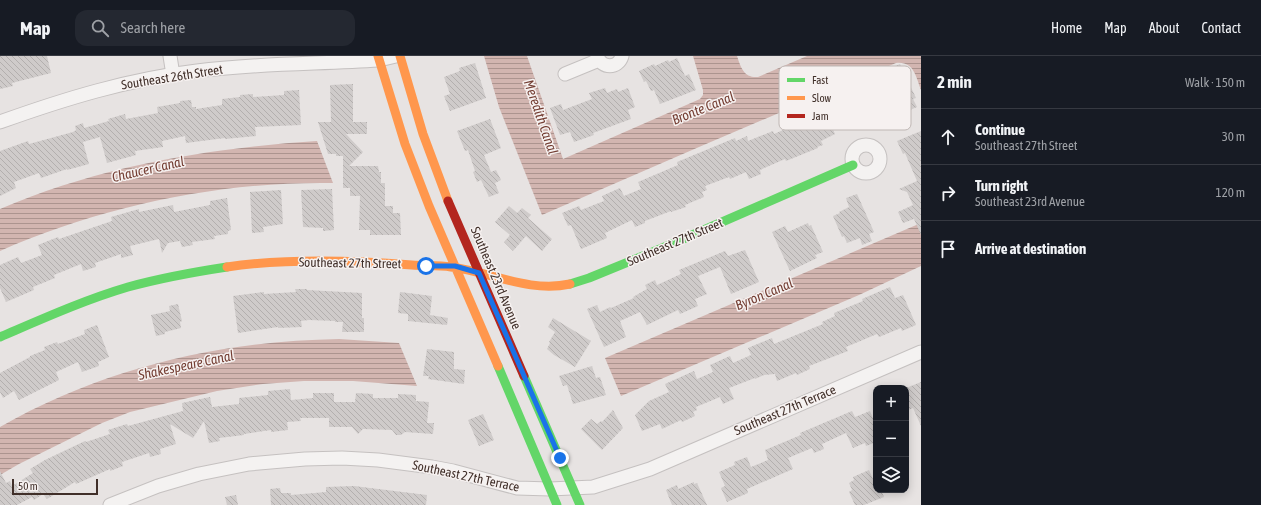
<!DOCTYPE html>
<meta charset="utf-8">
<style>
body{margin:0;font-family:"Asap Condensed",sans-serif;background:#242831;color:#f1f3f6}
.controls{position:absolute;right:12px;bottom:12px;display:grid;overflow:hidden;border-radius:8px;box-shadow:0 2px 10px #0003}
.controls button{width:36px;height:36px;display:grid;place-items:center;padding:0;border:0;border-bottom:1px solid #363941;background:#171b24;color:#f1f3f6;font:20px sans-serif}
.scale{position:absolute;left:12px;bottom:10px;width:86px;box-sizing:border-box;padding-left:4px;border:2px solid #402f29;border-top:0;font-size:11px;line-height:14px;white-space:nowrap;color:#402f29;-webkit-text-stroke:3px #f6f1f0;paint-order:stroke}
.stop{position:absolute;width:12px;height:12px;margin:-9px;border:3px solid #1a73e8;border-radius:50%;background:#fff}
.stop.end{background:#1a73e8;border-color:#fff;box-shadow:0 1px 4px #0008}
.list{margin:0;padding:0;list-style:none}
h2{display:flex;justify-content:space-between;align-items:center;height:52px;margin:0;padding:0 16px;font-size:17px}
h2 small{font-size:13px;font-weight:400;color:#9ea1a6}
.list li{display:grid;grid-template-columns:26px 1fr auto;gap:12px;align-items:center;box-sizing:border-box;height:56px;padding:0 16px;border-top:1px solid #363941}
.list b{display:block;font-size:15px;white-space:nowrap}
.list p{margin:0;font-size:13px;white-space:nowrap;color:#9ea1a6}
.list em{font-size:13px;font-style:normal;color:#9ea1a6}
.icon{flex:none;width:22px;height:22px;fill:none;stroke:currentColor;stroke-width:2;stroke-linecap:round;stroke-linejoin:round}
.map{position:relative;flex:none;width:921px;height:449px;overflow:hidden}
header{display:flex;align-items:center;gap:24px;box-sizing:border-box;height:56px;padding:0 20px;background:#171b24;border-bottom:1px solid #363941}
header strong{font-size:19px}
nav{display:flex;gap:22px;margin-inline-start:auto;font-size:14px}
.search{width:280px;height:36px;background:#242831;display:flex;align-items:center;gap:10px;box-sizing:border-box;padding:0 14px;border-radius:12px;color:#9ea1a6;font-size:15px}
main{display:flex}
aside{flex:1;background:#171b24}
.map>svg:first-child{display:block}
</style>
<header>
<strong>Map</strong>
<div class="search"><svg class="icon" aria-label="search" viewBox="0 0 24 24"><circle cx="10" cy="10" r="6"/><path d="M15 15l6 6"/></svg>Search here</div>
<nav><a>Home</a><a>Map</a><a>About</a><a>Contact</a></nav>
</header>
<main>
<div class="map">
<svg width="921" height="449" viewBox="0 0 921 449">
<defs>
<pattern id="water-rules" width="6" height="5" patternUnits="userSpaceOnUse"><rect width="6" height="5" fill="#d2b5b0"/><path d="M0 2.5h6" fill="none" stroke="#ac948f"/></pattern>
<pattern id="building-back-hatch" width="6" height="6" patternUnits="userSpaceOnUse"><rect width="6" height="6" fill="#cfcbca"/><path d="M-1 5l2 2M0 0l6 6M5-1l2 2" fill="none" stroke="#b3afae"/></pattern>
</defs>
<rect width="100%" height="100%" fill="#e7e3e2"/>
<path fill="url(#water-rules)" d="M484 0H527L563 103 700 43 703 39V34L693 0H737C741 12 744 22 758 21L807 0H921V34C916 21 914 5 896 7L699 91 542 159 499 51Z
M317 85 333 127C222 125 102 150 0 195V153C100 110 209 92 317 85Z
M921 167V210L859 239 621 340 605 302Z
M339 283 399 287 417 330 353 325H304L263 328 217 335 130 356 102 367 19 408 0 419V371C104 312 220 285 339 283Z"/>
<path fill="url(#building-back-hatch)" d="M0 0H47L51 17 12 27 13 30 0 33Z
M677 2 685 20 689 18 696 34 660 48 654 34 651 35 646 25 644 26 639 15 654 8 655 10 668 4 669 6Z
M475 7 486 42 450 55 444 40 450 38 444 21 460 15 459 12Z
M900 8 916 42 913 43 917 51 896 60 897 63 883 69 863 25Z
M353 28V66H367V78H346L363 96 349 110H378L379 116H381V127H385V150H393V157H400L401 179H370V174H359L360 140H350V132H343V100H336V98H328L318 66H331L330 29Z
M605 32 607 37 617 33 618 36 628 32 635 51 628 54 631 63 593 77 594 79 574 86 570 76 560 79 550 52 561 48 563 54 592 43 589 37Z
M299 34 301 69 255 71 256 80 225 83V82L186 87 185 80 162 85 163 91 135 95 136 99 107 107 100 81 83 86 89 108 67 114V113L41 122 39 117 14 126 16 132 0 140V95L28 85 29 88 73 76 76 74 75 70 83 67 84 72 109 65 108 63 125 58 126 63 158 57 157 51 180 47V45L191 44 192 51H196V53L222 49V43L240 41V39L253 38V41L284 39V35Z
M820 43 835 78 821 85 823 89 817 91 818 92 786 105 785 103 760 114 761 118 749 123 746 116 730 123 729 121 705 130 707 134 702 136 704 141 685 149 686 151 671 156V155L645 165V167L635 171 632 164 605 177 607 182 581 193 571 169 568 170 562 157 579 150 581 154 604 145 602 140 620 132 624 140 641 133 638 126 678 109 677 106 735 82 736 85 747 80 748 85 773 75 774 78 797 68 793 60 804 55 802 50Z
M490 63 501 92 484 99 491 116 496 114 501 124 495 127 499 137 489 141 481 124 477 126 473 116 475 115 468 94 465 95 457 75Z
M921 75V179L914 163 903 167 898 156 913 149 907 136 899 133 917 125 905 97 903 98 897 85Z
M332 133 334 174 323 175V172L303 171 301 134Z
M281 134 283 168 263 171 264 176 252 177 250 136Z
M857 138 874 176 869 178 872 185 862 189 860 182 847 187 844 180 842 181 833 160 840 157 839 156 849 151 846 142Z
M227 142 231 174 228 175V178L214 180 215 183 192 186 193 189 182 191 180 185 168 187 162 197 159 183 130 190 133 199 121 202V198L95 207 96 211 83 215 81 208 54 219 55 222 33 231 34 234 6 246 0 232V209L18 201 21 207 42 199 38 189 58 181 59 183 112 165 111 161 139 153V156L173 149 174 156 210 149V145Z
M509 150 517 157 522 152 531 159 528 162 552 183 542 195 526 180 513 195 504 186 510 179 495 166Z
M808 167 809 170 811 169 823 196 815 199 817 202 790 215 772 176 785 170 788 176Z
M745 194 759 226 731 238 720 211 698 220 707 238 695 243 698 250 680 258 678 254 647 269 640 256 620 265 626 281 604 291 587 253 597 249 600 256 610 251 611 252 634 242 633 241 647 233 645 229 655 224 657 229 681 218 679 214 725 195 728 200Z
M890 231 895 242 903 239 916 269 902 275 901 272 879 281 877 278 858 286 846 291 848 295 809 310 810 313 797 319 796 317 777 325 775 318 764 319 755 323V322L729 332 734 343 723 348 720 341 696 351 697 354 693 356 695 360 682 366 681 364 662 373 660 368 642 375 635 359 649 345 669 336 665 328 694 315 697 323 713 316 710 309 730 300 733 307 751 299 748 292 772 282 774 288 823 268 822 266 835 260 834 257 863 245 862 243Z
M295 233H307V234L362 237V262H364V276H342L343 266H335V265L309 264 301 265 302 271 278 272V271L238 277 233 240 264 236V238L296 236Z
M400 236 432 240 430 259 448 262 447 269 408 265V258L398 257Z
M178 248 182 265 180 266 181 272 165 276V278L156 280 151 259 170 255 169 250Z
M553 262 591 285 575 311 554 299 547 293 550 287 549 286 555 276 548 271Z
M97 269 109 301 98 306 99 310 82 316 78 306 56 316 59 324 19 344 14 335 3 342 0 336V317L30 301V300L45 294 44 291 57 286 58 288 85 278 84 274Z
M427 293 454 296V313L465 314 464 328 428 323 429 320H423Z
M592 310 596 322 600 321 606 339 573 348 567 329 563 330 559 320Z
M921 326V370L913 352 906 355V332Z
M290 333 291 344 313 342V337H334V346H355L356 337 373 338V342H398V338L416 339V345L429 346 427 367H434L433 378 405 376 401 379H396L392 374 363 373 358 378 352 371H329V362H300L301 365 287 366 288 374 271 376V374L244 378V379L219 382 220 385 209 387 204 365 193 382 170 368 176 388 160 393 161 398 150 401 149 397 122 406 123 410 110 415V413L76 428 75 426 47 443 43 438 34 444 32 441 17 449H0V415L6 427 10 425 12 430 33 417 30 413 45 404 85 385 86 386 110 378 108 374 127 368 128 370 183 355 182 347 210 341 212 351 239 348V342L268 339V335Z
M613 354 623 372 602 394 581 373 591 363 597 368 601 365 602 366Z
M852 355 855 361 870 355 876 370V386L866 390 865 387 853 392 846 377 822 388 824 393 814 397 812 392 788 402 793 413 747 433 748 437 727 446 721 432 725 430 719 416 735 409 734 406 747 401 751 411 768 404 765 394 801 379 800 377Z
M483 358 494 384 479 390 468 364Z
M869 414 876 430V434H881L884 441 864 449H855L849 436 852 434 849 427 854 424 853 421Z
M694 426V428L697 427 707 449H672L666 434 677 429 678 433Z
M354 430 427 439 426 449H271L270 433 280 432 281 437H291V439L326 436V431Z
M236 439 238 449H227L225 441Z"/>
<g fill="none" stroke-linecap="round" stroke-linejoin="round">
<defs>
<path id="street" d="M170 0 173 19
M597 0C602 13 618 13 622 0
M565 18 599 4
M0 66C64 43 129 23 197 15 258 7 318 8 379 4L396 0
M852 103a14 14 0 1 1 28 0a14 14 0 1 1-28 0Z
M110 449 158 430 199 418 249 408 305 403 342 402 378 404 432 411 453 415 517 432 550 433 593 431 650 413 921 296"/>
</defs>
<use href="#street" stroke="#c5c1c0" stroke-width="15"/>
<use href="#street" stroke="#f4f2f1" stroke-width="13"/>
<path stroke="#63d668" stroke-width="9" d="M570 228 589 222 660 193 853 109
M0 281C42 263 84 244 128 231 161 222 194 216 227 211
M498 310 557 449
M524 320 580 449"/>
<path stroke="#ff974d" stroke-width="9" d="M378 0 405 88 429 150 498 310
M400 0 423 78 448 145
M227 211C288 202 351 204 412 209 425 210 438 209 451 211 491 216 529 237 570 228"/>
<path stroke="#b3261e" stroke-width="9" d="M448 145 524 320"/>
</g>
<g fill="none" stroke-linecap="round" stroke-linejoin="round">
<path stroke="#1a73e8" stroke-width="5" d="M426 210H455L479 217 560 402"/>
</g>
<g text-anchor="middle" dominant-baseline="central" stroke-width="3" stroke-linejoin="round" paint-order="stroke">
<g font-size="13" fill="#402f29" stroke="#f6f1f0">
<text transform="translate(172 21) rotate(-9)">Southeast 26th Street</text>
<text transform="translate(675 186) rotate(-23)">Southeast 27th Street</text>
<text transform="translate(350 207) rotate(1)">Southeast 27th Street</text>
<text transform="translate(496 222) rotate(67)">Southeast 23rd Avenue</text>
<text transform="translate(785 354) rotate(-23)">Southeast 27th Terrace</text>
<text transform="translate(466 420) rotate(12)">Southeast 27th Terrace</text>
</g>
<g font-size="14" font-style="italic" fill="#743e33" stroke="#f6f1f0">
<text transform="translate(703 52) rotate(-22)">Bronte Canal</text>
<text transform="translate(541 61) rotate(71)">Meredith Canal</text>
<text transform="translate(148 113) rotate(-13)">Chaucer Canal</text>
<text transform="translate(764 238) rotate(-23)">Byron Canal</text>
<text transform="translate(186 309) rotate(-12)">Shakespeare Canal</text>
</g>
</g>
<rect x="779" y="10" width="132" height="64" rx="6" fill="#f6f1f0" stroke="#bfb7b4" stroke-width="1"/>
<rect x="787" y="22" width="18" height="4" fill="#63d668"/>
<rect x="787" y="40" width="18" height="4" fill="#ff974d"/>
<rect x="787" y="58" width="18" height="4" fill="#b3261e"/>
<g font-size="11" fill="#402f29">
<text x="812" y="28">Fast</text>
<text x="812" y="46">Slow</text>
<text x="812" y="64">Jam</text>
</g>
</svg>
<div class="controls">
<button>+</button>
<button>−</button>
<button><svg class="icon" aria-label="layers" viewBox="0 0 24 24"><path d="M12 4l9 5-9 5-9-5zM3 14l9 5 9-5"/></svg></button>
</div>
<div class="scale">50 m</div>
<div class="stop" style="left:426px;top:210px"></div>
<div class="stop end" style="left:560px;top:402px"></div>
</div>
<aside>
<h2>2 min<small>Walk · 150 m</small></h2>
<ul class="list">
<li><svg class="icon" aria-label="ahead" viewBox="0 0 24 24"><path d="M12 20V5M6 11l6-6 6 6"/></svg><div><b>Continue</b><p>Southeast 27th Street</p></div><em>30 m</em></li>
<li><svg class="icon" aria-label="right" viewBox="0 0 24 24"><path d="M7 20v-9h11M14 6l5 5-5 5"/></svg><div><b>Turn right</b><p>Southeast 23rd Avenue</p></div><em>120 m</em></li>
<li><svg class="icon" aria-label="arrive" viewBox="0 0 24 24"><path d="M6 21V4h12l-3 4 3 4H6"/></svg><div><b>Arrive at destination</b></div></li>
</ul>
</aside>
</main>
